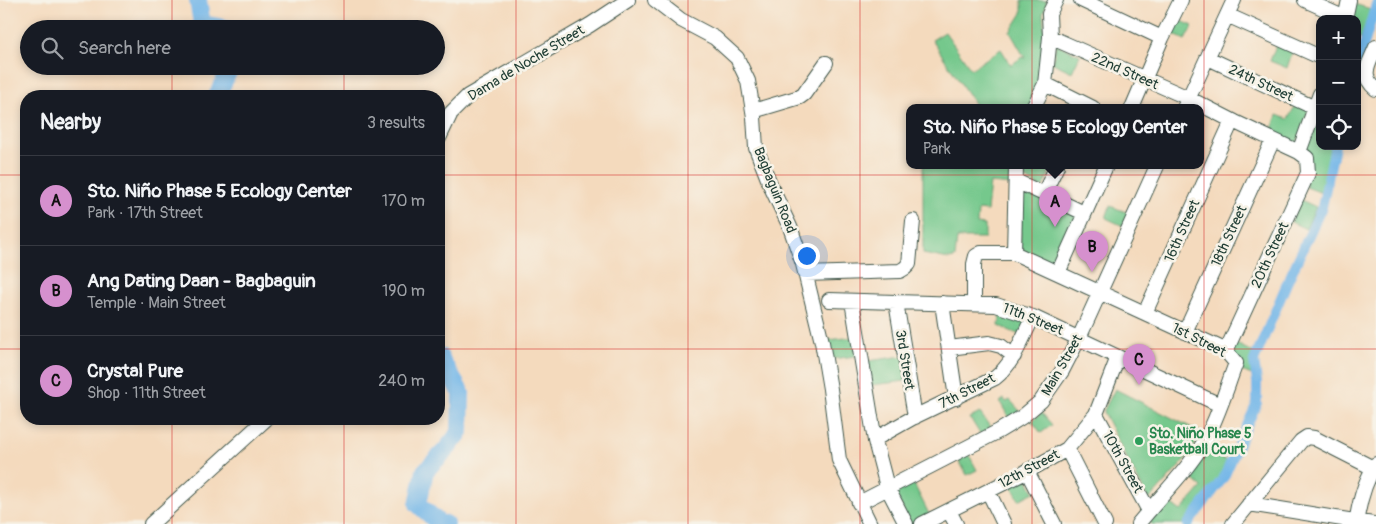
<!DOCTYPE html>
<meta charset="utf-8">
<style>
body{margin:0;font-family:Pangolin,sans-serif;background:#242831;color:#f1f3f6}
.controls{position:absolute;right:15px;top:15px;display:grid;overflow:hidden;border-radius:10px;box-shadow:0 2px 8px #0003}
.controls button{width:45px;height:45px;display:grid;place-items:center;padding:0;border:0;border-bottom:1px solid #363941;background:#171b24;color:#f1f3f6;font:25px sans-serif}
.you{position:absolute;left:806px;top:255px;width:18px;height:18px;margin:-12px;border:4px solid #fff;border-radius:50%;background:#1a73e8;box-shadow:0 0 0 8px #1a73e833}
.badge{display:grid;place-items:center;width:32px;height:32px;border-radius:50%;background:#d690ce;color:#111;font-size:16px;font-weight:700}
.pin{position:absolute;translate:-50% -41px;filter:drop-shadow(0 1px 2px #0008)}
.pin::after{content:'';position:absolute;top:26px;width:18px;height:15px;background:inherit;clip-path:polygon(0 0,100% 0,50% 100%)}
.popup{position:absolute;left:906px;top:104px;width:298px;height:65px;box-sizing:border-box;display:grid;place-content:center;border-radius:10px;background:#171b24;filter:drop-shadow(0 1px 4px #0005);font-size:16px;white-space:nowrap;color:#9ea1a6}
.popup b{font-size:19px;color:#f1f3f6}
.popup::after{content:'';position:absolute;left:50%;top:100%;margin-left:-10px;border:10px solid transparent;border-top-color:#171b24}
.list{margin:0;padding:0;list-style:none}
h2{display:flex;justify-content:space-between;align-items:center;height:65px;margin:0;padding:0 20px;font-size:21px}
h2 small{font-size:16px;font-weight:400;color:#9ea1a6}
.list li{display:grid;grid-template-columns:32px 1fr auto;gap:15px;align-items:center;box-sizing:border-box;height:90px;padding:0 20px;border-top:1px solid #363941}
.list b{display:block;font-size:19px;white-space:nowrap}
.list p{margin:0;font-size:16px;white-space:nowrap;color:#9ea1a6}
.list em{font-size:16px;font-style:normal;color:#9ea1a6}
.icon{flex:none;width:28px;height:28px;fill:none;stroke:currentColor;stroke-width:2;stroke-linecap:round;stroke-linejoin:round}
.map{position:relative;flex:none;width:1376px;height:524px;overflow:hidden}
.search{position:absolute;background:#171b24;box-shadow:0 2px 8px #0003;left:20px;top:20px;width:425px;height:55px;display:flex;align-items:center;gap:12px;box-sizing:border-box;padding:0 18px;border-radius:28px;color:#9ea1a6;font-size:19px}
.panel{position:absolute;background:#171b24;box-shadow:0 2px 8px #0003;left:20px;top:90px;width:425px;height:335px;border-radius:20px}
.map>svg:first-child{display:block}
</style>
<div class="map">
<svg width="1376" height="524" viewBox="0 0 1376 524">
<rect width="100%" height="100%" fill="#f7f3e8"/>
<filter id="ink" filterUnits="userSpaceOnUse"><feTurbulence type="fractalNoise" baseFrequency=".02" numOctaves="2"/><feDisplacementMap in="SourceGraphic" scale="10" xChannelSelector="R" yChannelSelector="G"/><feConvolveMatrix kernelMatrix="1 2 1 2 8 2 1 2 1" color-interpolation-filters="sRGB"/></filter>
<filter id="wash" filterUnits="userSpaceOnUse"><feTurbulence type="fractalNoise" baseFrequency=".0096" numOctaves="4" result="noise"/><feDisplacementMap in="SourceGraphic" scale="20" xChannelSelector="R" yChannelSelector="G"/><feGaussianBlur stdDeviation="1.12" result="paint"/><feColorMatrix in="noise" values="0 0 0 0 0 0 0 0 0 0 0 0 0 0 0 0 0 1.4 0 .05"/><feComposite in="paint" operator="in"/></filter>
<g filter="url(#wash)">
<rect width="100%" height="100%" fill="#f4dabd"/>
<path fill="#74c88c" stroke="#4a8260" d="M1022 0 1047 1 1043 14 1045 38 1041 83 1029 108H977L932 40 945 32 971 69 1001 49 1011 65 1022 57 1025 58 1010 32 1022 13Z
M1354 4 1371 9 1364 39 1357 37V19H1350Z
M1177 19 1193 26 1185 40 1170 33Z
M1277 43 1293 50 1287 68 1270 61Z
M1056 44 1080 55 1072 72 1053 63Z
M1296 104 1309 108 1296 146 1270 135 1277 115 1288 119Z
M1314 123 1320 125V146H1334L1322 193 1306 187 1303 151Z
M923 166H992V172L1011 171 1012 185 990 183 987 211 978 210 977 224 985 225V238H957L955 258 949 259 923 254Z
M1021 166H1036L1050 172 1042 188 1021 176Z
M1022 190 1076 213 1078 219 1057 267 1022 251 1020 246Z
M1301 200 1316 207 1306 229 1291 222Z
M1110 206 1129 213 1123 226 1106 218Z
M1001 309 1028 318 1020 335 999 326Z
M854 337 856 356 832 359 828 340Z
M1235 343 1256 354 1253 361 1254 376 1237 369 1230 351Z
M903 356 906 381 872 385 868 361Z
M1115 389 1202 433 1186 459 1151 498 1148 499 1103 412Z
M1004 399 1006 402 1010 400 1020 411 1009 418 1000 402Z
M1041 412 1052 425 1041 433 1032 421Z
M980 413 991 428 980 434 970 418Z
M1207 449 1229 462 1223 477 1185 524H1152L1150 522 1167 501 1181 511 1202 487 1188 475Z
M968 453 977 470 967 475 958 459Z
M1026 476 1034 492 1019 500 1011 484Z
M913 482 930 516 915 524H910L896 495 899 489Z"/>
<g fill="none" stroke-linecap="round" stroke-linejoin="round">
<path stroke="#72b6e8" stroke-width="10" d="M1357 69 1376 4
M1188 524 1224 477 1257 403V382L1254 361 1287 283 1322 207 1335 146"/>
<path stroke="#72b6e8" stroke-width="18" d="M198 0 202 24 230 29
M217 96 231 66
M439 356 461 393 460 432 446 450 425 471 418 504 440 524H446"/>
</g>
</g>
<g filter="url(#ink)">
<g fill="none" stroke-linecap="round" stroke-linejoin="round">
<defs>
<path id="minor" d="M655 0 681 20 715 38 737 58 748 81 754 117 756 148 772 189 790 227 803 264 822 342 830 389 839 460 870 524
M1081 0 1162 38
M1305 0 1345 18
M1227 15 1320 57
M1345 19 1349 0
M1050 37 1186 97 1235 122 1299 152 1307 158 1308 173 1226 351
M1376 47C1369 65 1359 75 1376 89
M1208 58 1315 108
M1045 84 1093 108
M1033 108 1045 84 1050 37 1049 14 1056 0
M1132 108 1162 38 1181 0
M1184 108 1234 0
M753 111 800 97 804 94 826 63
M439 138 451 113 468 96 590 25 628 0
M1299 152 1320 94
M1016 181 1084 213
M1044 193 1057 166
M1014 253 1016 166
M1058 273 1106 166
M805 274 900 271 905 268 909 264 913 221
M829 300 996 305 1033 317 1220 405
M852 301 875 441 887 487 906 524
M896 302 915 417
M942 303 956 398
M974 303V264L976 256 981 253H1014L1225 350 1236 363C1226 389 1218 418 1204 442 1187 471 1159 498 1138 524
M1145 313 1232 121
M1185 332 1273 140
M949 348 989 343 1001 346 1014 356
M1096 414 1149 511
M875 439 916 416 995 378C1014 363 1022 338 1033 317
M1067 449 1105 524
M1027 471 1054 524
M988 491 1004 524
M859 503 999 431 1022 417 1041 401 1062 371 1079 338 1157 166
M1249 504 1373 524
M949 511 956 524
M151 524 266 419
M922 524 1026 472 1067 449 1096 414 1118 357
M1233 524 1301 441 1307 437 1314 438 1373 468
M1356 524C1359 503 1364 482 1376 464"/>
</defs>
<use href="#minor" stroke="#3f5549" stroke-width="16"/>
<use href="#minor" stroke="#fff" stroke-width="14"/>
</g>
</g>
<path fill="none" stroke="#d62828" stroke-width="1" stroke-opacity="0.55" d="M172 0V29M344 0V29M516 0V524M688 0V524M860 0V524M1032 0V524M1204 0V524M172 66V96M344 66V96M0 175H26M439 175H1376M0 349H26M439 349H1376M172 419V524M344 419V524"/>
<circle fill="#2e9e5b" stroke="#f7f3e8" stroke-width="2" cx="1139" cy="441" r="5"/>
<g text-anchor="middle" dominant-baseline="central" stroke-width="5" stroke-linejoin="round" paint-order="stroke">
<g font-size="14" fill="#1f3d34" stroke="#f7f3e8">
<text transform="translate(526 63) rotate(-31)">Dama de Noche Street</text>
<text transform="translate(1125 71) rotate(24)">22nd Street</text>
<text transform="translate(1261 83) rotate(25)">24th Street</text>
<text transform="translate(775 190) rotate(68)">Bagbaguin Road</text>
<text transform="translate(1182 231) rotate(-66)">16th Street</text>
<text transform="translate(1229 236) rotate(-65)">18th Street</text>
<text transform="translate(1270 255) rotate(-65)">20th Street</text>
<text transform="translate(1033 319) rotate(22)">11th Street</text>
<text transform="translate(1199 340) rotate(27)">1st Street</text>
<text transform="translate(905 360) rotate(81)">3rd Street</text>
<text transform="translate(1062 365) rotate(-60)">Main Street</text>
<text transform="translate(967 391) rotate(-27)">7th Street</text>
<text transform="translate(1123 462) rotate(61)">10th Street</text>
<text transform="translate(1029 469) rotate(-28)">12th Street</text>
</g>
<g font-size="14" font-weight="bold" fill="#27864d" stroke="#f7f3e8" text-anchor="start">
<text x="1149" y="433">Sto. Niño Phase 5<tspan x="1149" dy="16">Basketball Court</tspan></text>
</g>
</g>
</svg>
<div class="controls">
<button>+</button>
<button>−</button>
<button><svg class="icon" aria-label="locate" viewBox="0 0 24 24"><circle cx="12" cy="12" r="6"/><path d="M12 2v4M12 18v4M2 12h4M18 12h4"/></svg></button>
</div>
<div class="you"></div>
<div class="pin badge" style="left:1055px;top:227px">A</div>
<div class="popup"><b>Sto. Niño Phase 5 Ecology Center</b>Park</div>
<div class="pin badge" style="left:1092px;top:272px">B</div>
<div class="pin badge" style="left:1139px;top:385px">C</div>
<div class="search"><svg class="icon" aria-label="search" viewBox="0 0 24 24"><circle cx="10" cy="10" r="6"/><path d="M15 15l6 6"/></svg>Search here</div>
<section class="panel">
<h2>Nearby<small>3 results</small></h2>
<ul class="list">
<li><span class="badge">A</span><div><b>Sto. Niño Phase 5 Ecology Center</b><p>Park · 17th Street</p></div><em>170 m</em></li>
<li><span class="badge">B</span><div><b>Ang Dating Daan - Bagbaguin</b><p>Temple · Main Street</p></div><em>190 m</em></li>
<li><span class="badge">C</span><div><b>Crystal Pure</b><p>Shop · 11th Street</p></div><em>240 m</em></li>
</ul>
</section>
</div>
